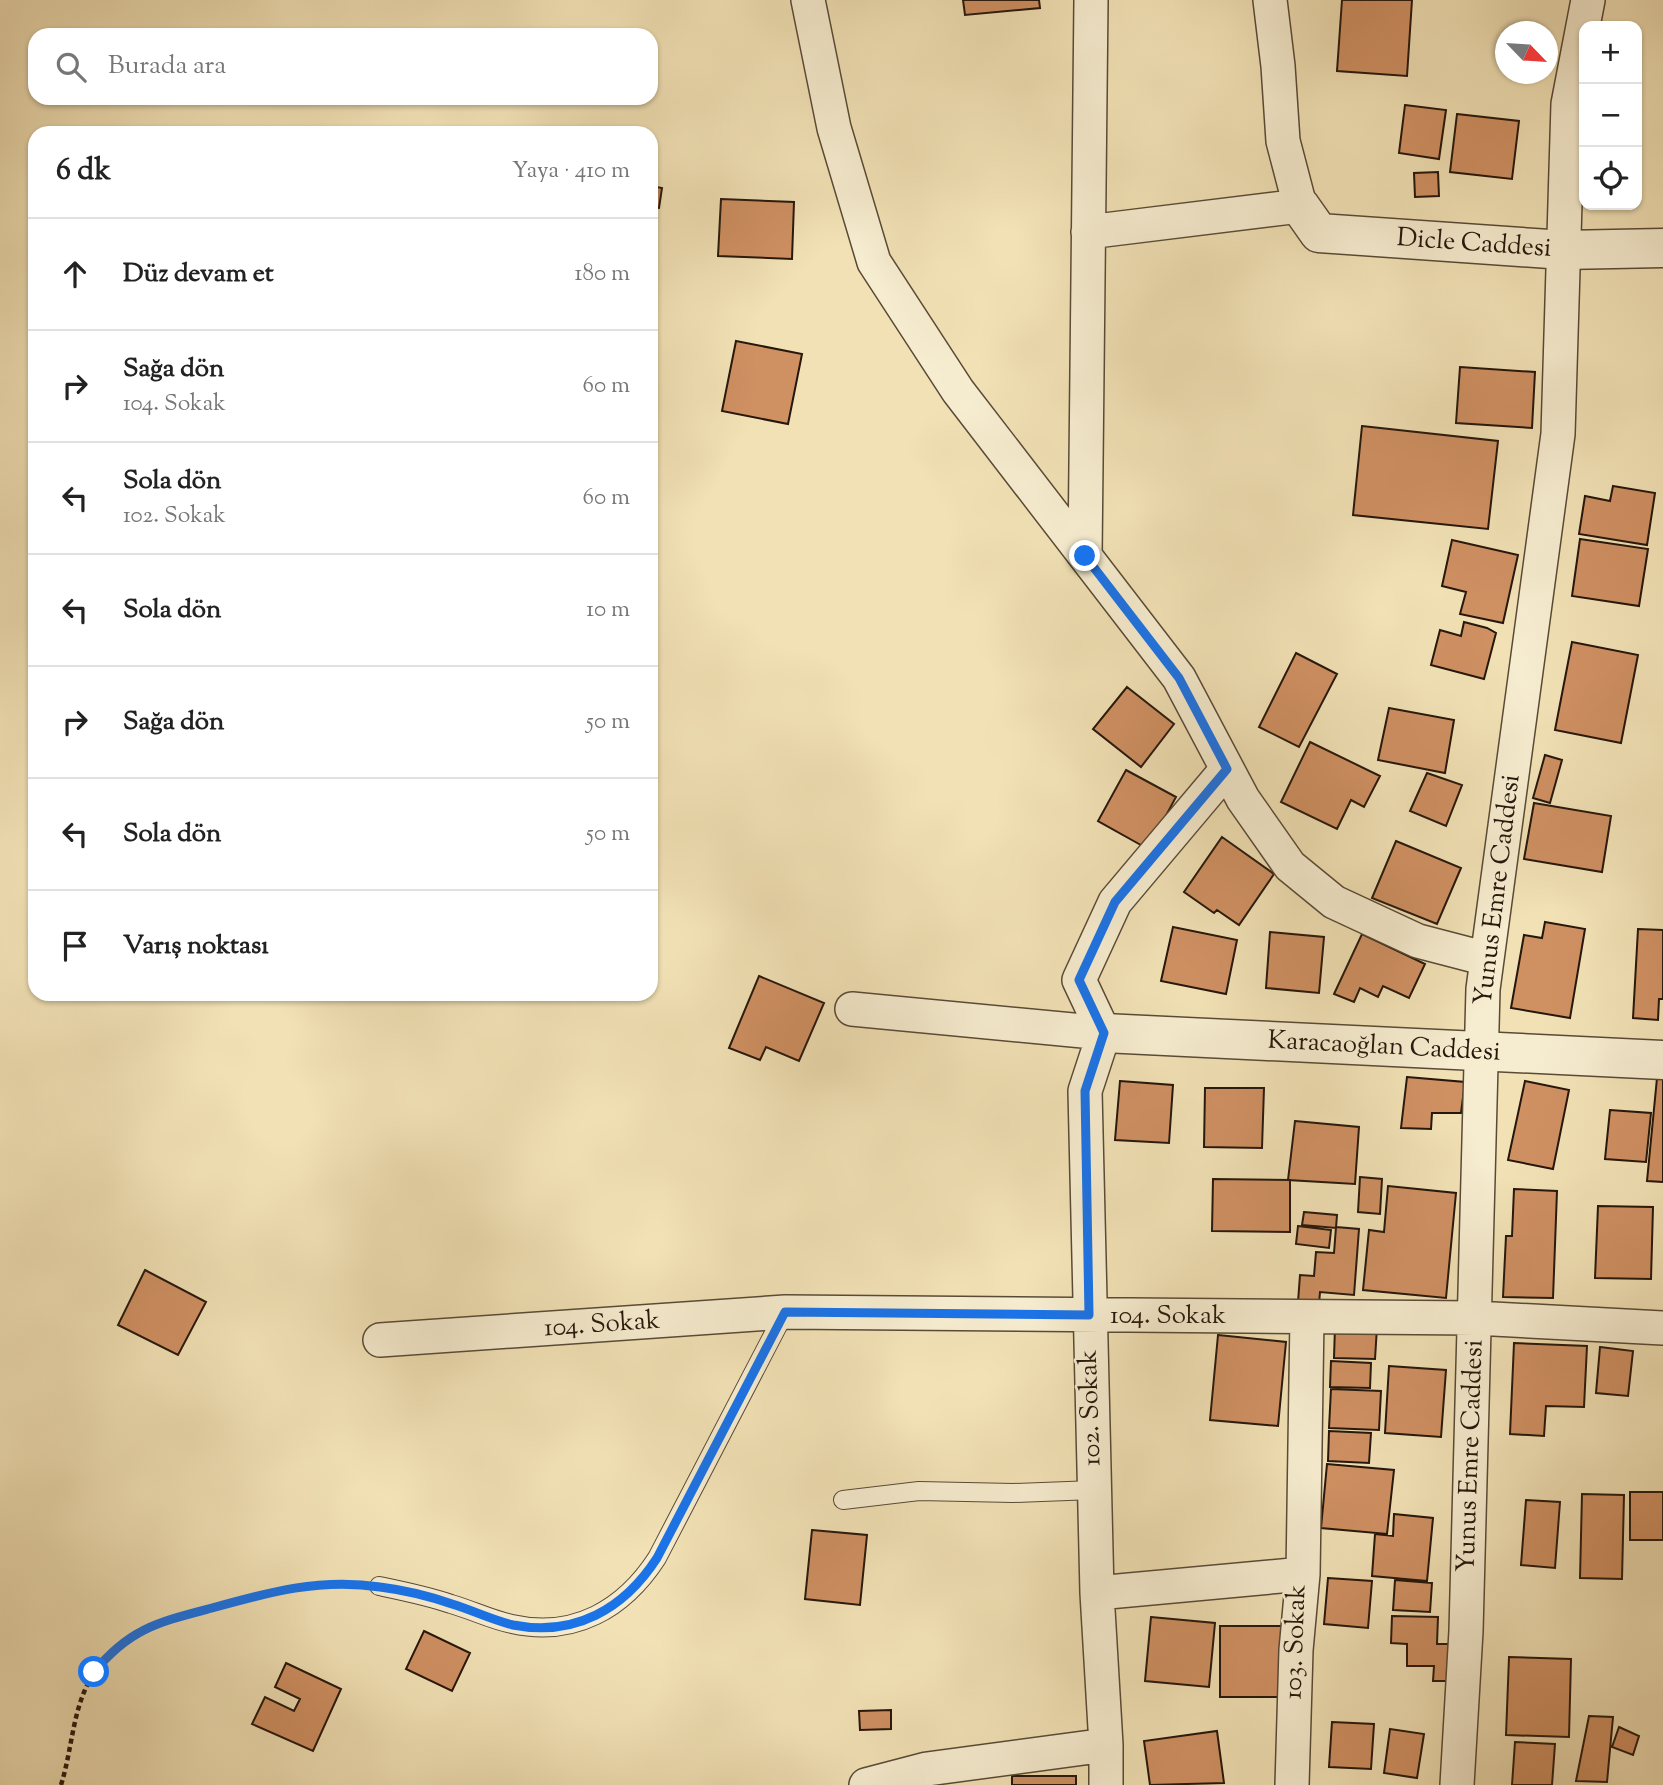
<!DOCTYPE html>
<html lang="tr">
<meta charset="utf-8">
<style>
body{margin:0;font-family:"Sorts Mill Goudy",serif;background:#f6f6f6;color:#222}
.controls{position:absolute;right:21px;top:21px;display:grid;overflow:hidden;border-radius:14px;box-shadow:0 2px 5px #0004}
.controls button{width:63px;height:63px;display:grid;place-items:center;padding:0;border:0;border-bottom:2px solid #e0e0e0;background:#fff;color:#222;font:35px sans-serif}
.compass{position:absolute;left:1495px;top:21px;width:63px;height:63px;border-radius:50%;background:#fff;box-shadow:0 2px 5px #0004;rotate:115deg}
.stop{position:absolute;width:21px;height:21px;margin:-16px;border:5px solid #1a73e8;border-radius:50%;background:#fff}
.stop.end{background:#1a73e8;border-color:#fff;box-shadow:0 2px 7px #0008}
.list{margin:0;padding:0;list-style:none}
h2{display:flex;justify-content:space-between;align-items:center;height:91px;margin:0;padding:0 28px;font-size:30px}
h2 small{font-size:23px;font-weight:400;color:#767676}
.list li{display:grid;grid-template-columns:46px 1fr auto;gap:21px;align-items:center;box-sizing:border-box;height:112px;padding:0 28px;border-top:2px solid #e0e0e0}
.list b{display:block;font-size:26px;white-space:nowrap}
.list p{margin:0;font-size:23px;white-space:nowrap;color:#767676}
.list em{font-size:23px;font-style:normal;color:#767676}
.icon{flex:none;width:38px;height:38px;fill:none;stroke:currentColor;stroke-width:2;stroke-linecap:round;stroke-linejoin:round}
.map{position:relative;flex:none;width:1663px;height:1785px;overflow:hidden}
.search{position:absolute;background:#fff;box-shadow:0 2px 5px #0004;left:28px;top:28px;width:630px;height:77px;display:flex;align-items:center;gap:18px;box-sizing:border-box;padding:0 24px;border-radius:21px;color:#767676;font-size:26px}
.panel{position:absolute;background:#fff;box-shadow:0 2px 5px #0004;left:28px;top:126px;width:630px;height:875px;border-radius:21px}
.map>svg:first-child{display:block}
</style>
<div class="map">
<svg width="1663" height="1785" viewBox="0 0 1663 1785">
<rect width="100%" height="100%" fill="#f1e1b5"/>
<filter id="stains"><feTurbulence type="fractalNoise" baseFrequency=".00286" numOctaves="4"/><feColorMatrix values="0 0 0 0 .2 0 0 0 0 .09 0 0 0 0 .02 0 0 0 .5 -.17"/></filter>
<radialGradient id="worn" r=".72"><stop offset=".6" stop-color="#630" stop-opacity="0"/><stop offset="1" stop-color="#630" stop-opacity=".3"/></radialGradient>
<path fill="#cf9062" stroke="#26170c" stroke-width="2" d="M963 0H1039L1040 8 965 15Z
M1342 0H1412L1407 76 1337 71Z
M1405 105 1446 110 1439 159 1399 153Z
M1457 114 1519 121 1512 179 1450 172Z
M1438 172 1439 196 1415 197 1414 173Z
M651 186 662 188 659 208 651 207Z
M721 199 794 202 792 259 718 256Z
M736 341 802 354 788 424 722 411Z
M1460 367 1535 372 1532 428 1456 423Z
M1362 426 1498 441 1488 529 1353 515Z
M1613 486 1655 493 1647 545 1579 534 1585 496 1610 501Z
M1580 539 1648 549 1639 606 1572 596Z
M1452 540 1518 555 1503 623 1460 614 1466 592 1442 586Z
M1464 622 1487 628 1496 633 1484 679 1431 665 1440 630 1461 636Z
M1572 642 1638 655 1621 743 1555 730Z
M1296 653 1337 674 1299 747 1259 727Z
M1127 687 1174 724 1141 767 1093 729Z
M1389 708 1454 720 1445 773 1378 760Z
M1310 742 1380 776 1364 807 1351 800 1337 829 1281 802Z
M1545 755 1562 760 1550 803 1533 798Z
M1126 770 1176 797 1148 849 1098 821Z
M1427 773 1462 785 1446 826 1410 811Z
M1534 803 1611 816 1602 872 1524 859Z
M1222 837 1274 874 1239 925 1217 910 1214 913 1184 892Z
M1396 841 1461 868 1437 924 1372 898Z
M1545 922 1585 929 1570 1018 1511 1008 1524 935 1542 938Z
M1173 927 1237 940 1226 994 1161 981Z
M1638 929 1663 930V999H1659L1658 1020 1633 1018Z
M1270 932 1324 937 1319 993 1266 988Z
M1362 934 1425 964 1409 998 1383 986 1378 997 1360 988 1354 1002 1334 994Z
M759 976 824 1003 799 1061 766 1047 760 1060 729 1048Z
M1407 1077 1465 1082 1461 1113H1432L1431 1129 1401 1128Z
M1657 1078H1663V1182L1647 1181Z
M1120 1081 1173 1085 1169 1143 1115 1140Z
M1525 1081 1569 1090 1553 1169 1508 1160Z
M1205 1088H1264L1262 1148 1204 1147Z
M1610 1110 1651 1113 1646 1162 1605 1159Z
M1295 1121 1359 1127 1355 1184 1288 1180Z
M1360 1177 1382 1179 1380 1214 1358 1212Z
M1213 1179 1290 1180V1232L1212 1231Z
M1388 1186 1456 1193 1446 1298 1363 1290 1369 1230 1384 1232Z
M1514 1189 1557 1191 1553 1298 1503 1297 1506 1236H1512Z
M1598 1206 1653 1207 1651 1279 1595 1278Z
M1304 1212 1337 1215 1336 1228 1302 1225Z
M1298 1226 1331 1230 1329 1248 1296 1244Z
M1336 1227 1359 1229 1354 1295 1320 1292 1319 1304 1298 1302 1300 1275 1314 1276 1316 1252 1334 1253Z
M145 1270 206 1302 178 1355 118 1325Z
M1335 1326 1377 1327 1375 1359 1334 1358Z
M1218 1335 1286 1342 1278 1426 1210 1420Z
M1514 1343 1587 1346 1584 1407 1546 1406 1544 1436 1510 1434Z
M1600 1347 1633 1351 1628 1396 1596 1393Z
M1331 1361 1371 1363 1370 1388 1330 1387Z
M1389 1366 1446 1370 1441 1437 1385 1433Z
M1331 1389 1381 1391 1379 1430 1329 1428Z
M1329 1431 1371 1433 1369 1463 1328 1461Z
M1327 1464 1394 1470 1387 1534 1321 1528Z
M1630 1492H1663V1540H1630Z
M1582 1494 1624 1495 1622 1579 1580 1578Z
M1526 1500 1560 1502 1555 1568 1521 1565Z
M1394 1514 1433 1518 1427 1581 1372 1576 1375 1534 1393 1536Z
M812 1530 867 1535 860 1605 805 1599Z
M1328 1578 1372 1581 1368 1628 1324 1624Z
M1395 1580 1432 1583 1430 1612 1393 1610Z
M1392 1616 1438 1617 1437 1644H1450L1449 1681H1433L1434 1666H1407V1644L1391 1643Z
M1151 1617 1215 1623 1209 1687 1145 1681Z
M1220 1626H1282V1697H1220Z
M424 1631 470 1653 452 1691 406 1669Z
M1509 1657 1571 1659 1569 1737 1506 1735Z
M286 1663 341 1689 313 1751 252 1724 265 1697 294 1711 300 1699 275 1687Z
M891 1710V1729L860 1730 859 1711Z
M1589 1716 1613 1717 1607 1782 1576 1781Z
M1332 1722 1374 1724 1371 1769 1329 1767Z
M1619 1727 1639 1736 1633 1755 1612 1747Z
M1390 1729 1424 1734 1417 1778 1384 1773Z
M1217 1731 1224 1783 1150 1785 1144 1741Z
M1515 1742 1555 1744 1552 1785H1512Z
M1012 1776H1076V1785H1012Z"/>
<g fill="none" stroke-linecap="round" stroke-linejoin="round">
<defs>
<path id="service" d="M843 1500 919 1491 1013 1493 1094 1490
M379 1586C403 1591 428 1596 451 1604 472 1610 492 1620 512 1624 574 1638 624 1609 657 1558L785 1312"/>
<path id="minor" d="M808 0 834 128 874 262 958 391 1179 678 1243 799 1290 866 1334 902 1418 941 1487 959
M1088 232 1300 206 1283 141 1278 66 1270 0
M1085 556 1091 0
M852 1009 1104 1033
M1104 1033 1085 1091 1097 1593 1106 1745V1785
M1104 1033 1079 980 1115 902 1227 769
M380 1340 785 1312 1475 1318 1663 1328
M1303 1574 1307 1317
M1097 1593 1303 1574 1296 1650 1292 1785
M866 1785 927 1769 1106 1745
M1457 1785 1466 1631 1483 989 1558 434 1568 104 1588 0"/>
<path id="tertiary" d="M1300 206 1319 233 1564 250 1663 248
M1104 1033 1663 1060"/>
</defs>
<use href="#service" stroke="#594a36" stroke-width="20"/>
<use href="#minor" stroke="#594a36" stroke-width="36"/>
<use href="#tertiary" stroke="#594a36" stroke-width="41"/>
<path stroke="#26170c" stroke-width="4.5" stroke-dasharray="5 3.5" stroke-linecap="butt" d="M61 1785C73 1747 72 1707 94 1673 107 1653 128 1635 150 1626 170 1617 192 1613 212 1608 259 1595 304 1581 353 1585"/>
<use href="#service" stroke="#f6eccf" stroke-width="18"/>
<use href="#minor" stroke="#f6eccf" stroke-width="33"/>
<use href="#tertiary" stroke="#f6eccf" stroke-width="38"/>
</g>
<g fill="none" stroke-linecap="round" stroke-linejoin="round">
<path stroke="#1a73e8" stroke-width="9" d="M94 1672C130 1628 159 1622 212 1608 269 1592 320 1578 380 1587 404 1590 429 1596 452 1604 472 1610 492 1620 513 1625 575 1637 624 1609 657 1558L785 1312 1089 1315 1085 1091 1104 1033 1079 980 1115 902 1227 769 1179 678 1085 556"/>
</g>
<g text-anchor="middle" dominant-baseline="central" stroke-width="5" stroke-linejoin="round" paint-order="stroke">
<g font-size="26" fill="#26170c" stroke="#f6eccf">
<text transform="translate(1474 244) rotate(4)">Dicle Caddesi</text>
<text transform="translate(1498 890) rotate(-83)">Yunus Emre Caddesi</text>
<text transform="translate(1384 1047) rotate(3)">Karacaoğlan Caddesi</text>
<text x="1168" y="1316">104. Sokak</text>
<text transform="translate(602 1325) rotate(-4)">104. Sokak</text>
<text transform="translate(1091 1408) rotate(-92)">102. Sokak</text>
<text transform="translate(1471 1456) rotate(-88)">Yunus Emre Caddesi</text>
<text transform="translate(1296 1642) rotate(-88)">103. Sokak</text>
</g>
</g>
<rect width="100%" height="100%" filter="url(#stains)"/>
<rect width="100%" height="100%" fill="url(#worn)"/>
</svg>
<div class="controls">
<button>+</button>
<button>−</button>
<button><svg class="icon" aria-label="locate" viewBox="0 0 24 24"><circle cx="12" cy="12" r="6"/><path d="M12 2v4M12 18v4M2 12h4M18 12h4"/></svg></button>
</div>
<svg class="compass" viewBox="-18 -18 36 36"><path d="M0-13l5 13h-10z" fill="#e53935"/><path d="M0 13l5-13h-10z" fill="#767676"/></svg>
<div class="stop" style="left:94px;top:1672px"></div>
<div class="stop end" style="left:1085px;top:556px"></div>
<div class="search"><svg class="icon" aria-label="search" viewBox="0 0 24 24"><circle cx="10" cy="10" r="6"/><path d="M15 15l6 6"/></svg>Burada ara</div>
<section class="panel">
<h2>6 dk<small>Yaya · 410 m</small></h2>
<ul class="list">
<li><svg class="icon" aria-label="ahead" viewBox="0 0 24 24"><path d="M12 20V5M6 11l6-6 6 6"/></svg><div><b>Düz devam et</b></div><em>180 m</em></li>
<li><svg class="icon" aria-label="right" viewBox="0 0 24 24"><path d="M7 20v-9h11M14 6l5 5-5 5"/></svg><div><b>Sağa dön</b><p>104. Sokak</p></div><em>60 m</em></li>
<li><svg class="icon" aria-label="left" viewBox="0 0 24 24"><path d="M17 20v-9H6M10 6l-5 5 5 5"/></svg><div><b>Sola dön</b><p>102. Sokak</p></div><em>60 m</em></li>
<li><svg class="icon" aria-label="left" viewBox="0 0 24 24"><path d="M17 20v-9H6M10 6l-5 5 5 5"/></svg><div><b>Sola dön</b></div><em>10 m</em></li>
<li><svg class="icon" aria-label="right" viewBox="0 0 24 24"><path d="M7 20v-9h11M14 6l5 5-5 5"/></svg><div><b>Sağa dön</b></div><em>50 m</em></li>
<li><svg class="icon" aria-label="left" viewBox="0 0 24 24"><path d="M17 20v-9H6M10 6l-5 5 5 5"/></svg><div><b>Sola dön</b></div><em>50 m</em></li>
<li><svg class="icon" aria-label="arrive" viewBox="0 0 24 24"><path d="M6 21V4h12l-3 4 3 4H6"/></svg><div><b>Varış noktası</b></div></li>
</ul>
</section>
</div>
